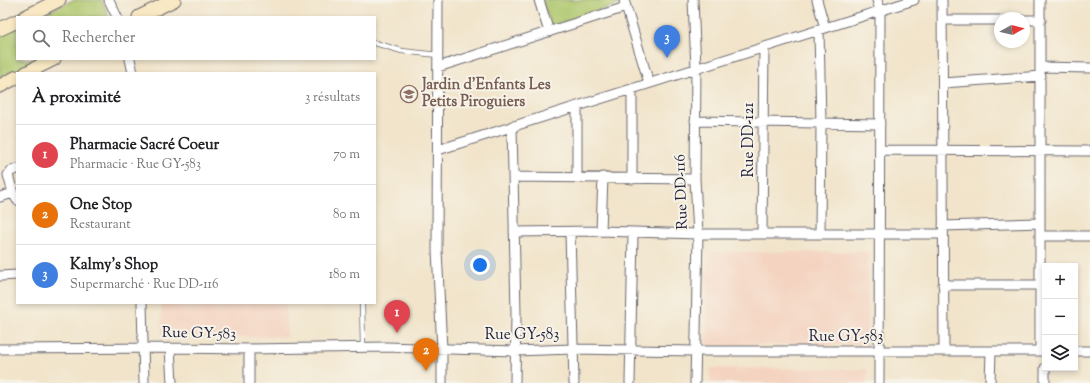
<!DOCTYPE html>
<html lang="fr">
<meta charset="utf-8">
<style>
body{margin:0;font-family:"Sorts Mill Goudy",serif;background:#f2f2f2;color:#202124}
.controls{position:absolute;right:12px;bottom:12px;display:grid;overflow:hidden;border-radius:0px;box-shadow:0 2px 6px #0003}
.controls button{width:36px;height:36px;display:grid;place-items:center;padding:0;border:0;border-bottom:1px solid #e0e0e0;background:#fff;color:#202124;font:20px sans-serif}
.compass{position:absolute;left:994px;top:12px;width:36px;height:36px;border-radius:50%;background:#fff;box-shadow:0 2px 6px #0003;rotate:82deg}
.you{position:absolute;left:480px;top:265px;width:14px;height:14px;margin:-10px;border:3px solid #fff;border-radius:50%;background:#1a73e8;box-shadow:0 0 0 6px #1a73e833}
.badge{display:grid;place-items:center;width:26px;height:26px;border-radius:50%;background:#1f6fb2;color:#fff;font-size:13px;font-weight:700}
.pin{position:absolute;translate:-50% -33px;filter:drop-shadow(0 1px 2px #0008)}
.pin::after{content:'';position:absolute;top:21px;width:14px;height:12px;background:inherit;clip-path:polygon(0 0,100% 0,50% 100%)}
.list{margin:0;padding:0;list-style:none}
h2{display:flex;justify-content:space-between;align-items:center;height:52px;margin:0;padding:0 16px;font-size:17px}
h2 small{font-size:13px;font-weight:400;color:#757577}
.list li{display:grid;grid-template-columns:26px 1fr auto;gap:12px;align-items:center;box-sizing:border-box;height:60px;padding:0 16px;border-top:1px solid #e0e0e0}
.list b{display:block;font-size:15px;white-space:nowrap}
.list p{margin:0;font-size:13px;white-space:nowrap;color:#757577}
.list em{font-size:13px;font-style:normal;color:#757577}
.icon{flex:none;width:22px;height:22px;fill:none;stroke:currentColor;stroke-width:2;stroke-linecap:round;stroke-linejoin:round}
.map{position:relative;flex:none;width:1090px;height:383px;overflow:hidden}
.search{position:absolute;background:#fff;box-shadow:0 2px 6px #0003;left:16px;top:16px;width:360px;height:44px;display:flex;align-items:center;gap:10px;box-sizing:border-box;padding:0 14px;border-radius:0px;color:#757577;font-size:15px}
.panel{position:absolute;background:#fff;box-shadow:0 2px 6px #0003;left:16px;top:72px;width:360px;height:232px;border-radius:0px}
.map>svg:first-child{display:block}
</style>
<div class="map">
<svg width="1090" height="383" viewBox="0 0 1090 383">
<rect width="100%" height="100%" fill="#f7f3e8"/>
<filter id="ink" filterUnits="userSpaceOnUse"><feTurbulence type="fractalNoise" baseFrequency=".025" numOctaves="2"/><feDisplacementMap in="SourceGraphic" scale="8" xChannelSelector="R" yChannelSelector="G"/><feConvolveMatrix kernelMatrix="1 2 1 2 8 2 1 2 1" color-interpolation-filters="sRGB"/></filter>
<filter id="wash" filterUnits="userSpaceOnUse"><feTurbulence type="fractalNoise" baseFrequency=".012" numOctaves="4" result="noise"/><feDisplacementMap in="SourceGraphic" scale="16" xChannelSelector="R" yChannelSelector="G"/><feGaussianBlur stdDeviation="0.9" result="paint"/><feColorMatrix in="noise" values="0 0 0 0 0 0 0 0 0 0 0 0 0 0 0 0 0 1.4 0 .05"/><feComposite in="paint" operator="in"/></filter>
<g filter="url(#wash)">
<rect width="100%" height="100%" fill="#f1e4ca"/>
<path fill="#f4d3c0" d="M707 252H868V345H707Z
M161 303H286L287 337 162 336Z
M710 368 867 369V383H710Z"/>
<path fill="#adc66b" stroke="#687453" d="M73 0H102L109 17H37Z
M542 0H618L619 4 551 26Z
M17 27V59H44L0 81V35Z"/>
</g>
<g filter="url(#ink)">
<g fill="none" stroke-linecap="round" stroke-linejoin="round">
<defs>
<path id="lane" d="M375 43 402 51 438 55
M362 303 363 347"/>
<path id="street" d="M109 0 117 17
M438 0 437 250 442 349V383
M539 0 549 32
M624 0 649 83
M693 0 696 68 695 179 698 234 695 383
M817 0 825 28
M877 0 880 11 879 383
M942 0 944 351
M1040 0V351
M942 20H1000
M1024 20H1041
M819 30 821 123 820 234
M130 59 133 73
M438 67 626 7
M1041 67 1090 68
M943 83 1041 76
M577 106V177
M695 121 880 124
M512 126 516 314 515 383
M438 150 914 0
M880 150 1090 151
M17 169 11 171 8 175 13 193 17 200
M513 177 695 179
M632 179V89
M0 197 13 193
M943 226 1039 223
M601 231 603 177
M514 232 601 231 698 234H943
M570 232 574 383
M762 234 764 47
M1040 236H1090
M0 276 17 275
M943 285H1040
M142 303 144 383
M170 348 172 383
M0 349 170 348 249 349 386 347 515 351 573 349 695 351H1045
M249 349V383
M1075 351H1090
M630 383 633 233
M990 383 991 351
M1045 383V368"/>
<path id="secondary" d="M25 17 59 0
M139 17 174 0
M0 29 17 21
M26 73 54 59
M0 86 17 77"/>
</defs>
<use href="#lane" stroke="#6a666d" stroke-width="6"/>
<use href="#street" stroke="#6a666d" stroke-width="11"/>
<use href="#secondary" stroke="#6a666d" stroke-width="15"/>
<use href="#lane" stroke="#fff" stroke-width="4.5"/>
<use href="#street" stroke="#fff" stroke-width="9"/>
<use href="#secondary" stroke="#f8e8c3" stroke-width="13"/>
</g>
</g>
<defs>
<symbol id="school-ring" viewBox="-11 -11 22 22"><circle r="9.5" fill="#f7f3e8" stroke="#8d6e63" stroke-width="1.5"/><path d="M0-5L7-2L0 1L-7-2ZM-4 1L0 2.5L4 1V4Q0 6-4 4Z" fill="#8d6e63"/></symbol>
</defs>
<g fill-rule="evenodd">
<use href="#school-ring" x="399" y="84" width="20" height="20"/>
</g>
<g text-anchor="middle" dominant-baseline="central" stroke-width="4" stroke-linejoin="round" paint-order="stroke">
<g font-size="15" font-weight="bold" fill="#785e54" stroke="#f7f3e8" text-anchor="start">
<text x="422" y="85">Jardin d'Enfants Les<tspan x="422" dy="17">Petits Piroguiers</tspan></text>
</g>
<g font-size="15" fill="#22223b" stroke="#f7f3e8">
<text transform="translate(749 140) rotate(-90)">Rue DD-121</text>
<text transform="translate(682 192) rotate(-92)">Rue DD-116</text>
<text transform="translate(199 334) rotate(1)">Rue GY-583</text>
<text x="522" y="335">Rue GY-583</text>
<text x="846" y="337">Rue GY-583</text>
</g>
</g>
</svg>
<div class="controls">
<button>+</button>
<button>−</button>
<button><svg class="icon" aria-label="layers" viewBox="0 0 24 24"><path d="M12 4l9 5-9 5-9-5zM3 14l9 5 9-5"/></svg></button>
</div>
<svg class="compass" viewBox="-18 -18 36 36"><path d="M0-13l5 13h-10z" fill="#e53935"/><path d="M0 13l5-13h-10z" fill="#757577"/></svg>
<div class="you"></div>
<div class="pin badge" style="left:397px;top:333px;background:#e0444e">1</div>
<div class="pin badge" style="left:426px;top:371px;background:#e8710a">2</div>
<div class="pin badge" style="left:667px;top:58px;background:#3f7fe0">3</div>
<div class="search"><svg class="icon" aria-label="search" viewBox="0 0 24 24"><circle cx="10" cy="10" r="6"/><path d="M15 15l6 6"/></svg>Rechercher</div>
<section class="panel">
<h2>À proximité<small>3 résultats</small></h2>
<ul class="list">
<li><span class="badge" style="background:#e0444e">1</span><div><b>Pharmacie Sacré Coeur</b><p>Pharmacie · Rue GY-583</p></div><em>70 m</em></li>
<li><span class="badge" style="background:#e8710a">2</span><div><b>One Stop</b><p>Restaurant</p></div><em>80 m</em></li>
<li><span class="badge" style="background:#3f7fe0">3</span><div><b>Kalmy's Shop</b><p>Supermarché · Rue DD-116</p></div><em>180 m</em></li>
</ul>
</section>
</div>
